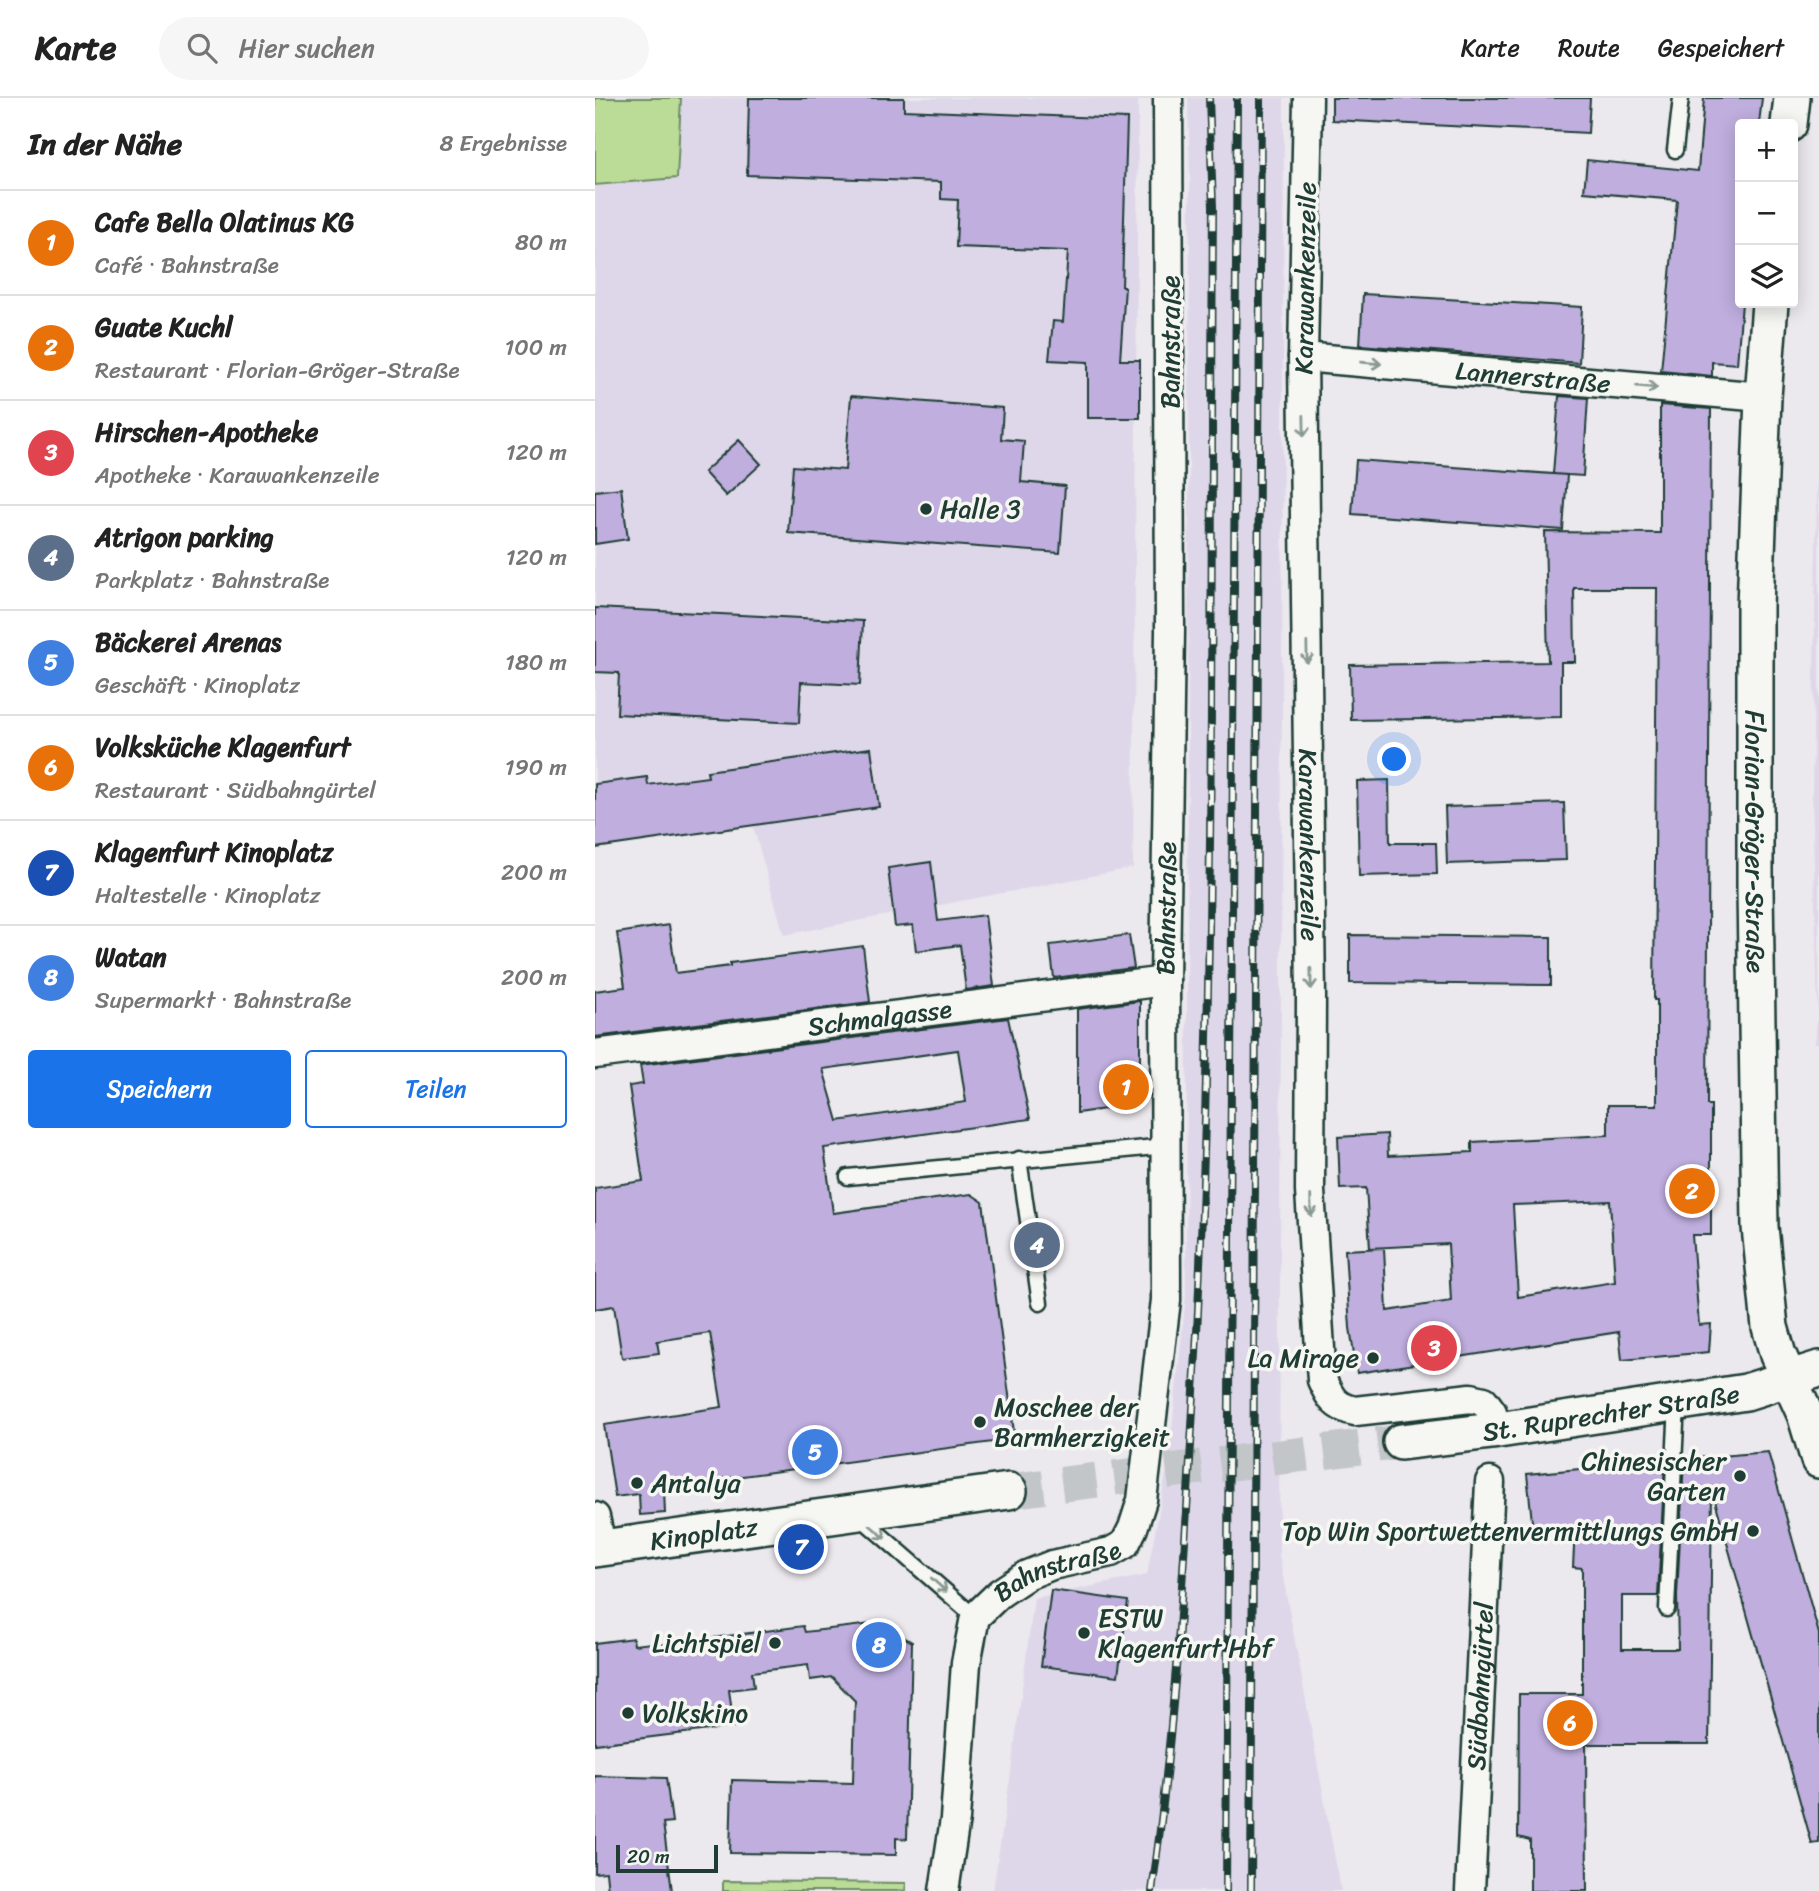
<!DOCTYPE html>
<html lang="de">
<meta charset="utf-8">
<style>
body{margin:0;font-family:Sriracha,sans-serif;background:#f6f6f6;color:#222}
.controls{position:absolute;right:21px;top:21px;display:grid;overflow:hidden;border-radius:7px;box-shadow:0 4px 18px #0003}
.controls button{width:63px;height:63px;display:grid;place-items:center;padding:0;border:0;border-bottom:2px solid #e0e0e0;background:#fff;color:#222;font:35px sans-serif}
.scale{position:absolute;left:21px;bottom:18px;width:102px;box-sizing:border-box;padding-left:7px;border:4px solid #1f3d34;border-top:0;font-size:19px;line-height:24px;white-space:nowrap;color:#1f3d34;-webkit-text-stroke:5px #f6f6f2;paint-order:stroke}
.you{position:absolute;left:800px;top:662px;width:24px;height:24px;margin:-18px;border:5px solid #fff;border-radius:50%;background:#1a73e8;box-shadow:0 0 0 10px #1a73e833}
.badge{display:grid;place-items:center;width:46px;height:46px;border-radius:50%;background:#1a73e8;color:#fff;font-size:23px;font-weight:700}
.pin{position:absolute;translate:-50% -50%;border:4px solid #fff;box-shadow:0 2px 7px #0006}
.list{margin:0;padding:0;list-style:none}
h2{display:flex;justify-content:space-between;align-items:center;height:91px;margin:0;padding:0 28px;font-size:30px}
h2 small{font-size:23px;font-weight:400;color:#767676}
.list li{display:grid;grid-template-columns:46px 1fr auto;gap:21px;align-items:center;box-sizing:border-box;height:105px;padding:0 28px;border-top:2px solid #e0e0e0}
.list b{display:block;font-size:26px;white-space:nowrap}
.list p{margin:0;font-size:23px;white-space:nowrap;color:#767676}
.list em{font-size:23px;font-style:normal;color:#767676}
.actions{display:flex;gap:14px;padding:21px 28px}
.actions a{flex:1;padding:16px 0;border:2px solid #1a73e8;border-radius:7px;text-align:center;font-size:24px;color:#1a73e8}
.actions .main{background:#1a73e8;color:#fff}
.icon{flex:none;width:38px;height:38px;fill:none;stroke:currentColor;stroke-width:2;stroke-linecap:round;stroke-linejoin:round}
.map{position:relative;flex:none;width:1224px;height:1793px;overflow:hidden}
header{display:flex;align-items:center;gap:42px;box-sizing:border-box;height:98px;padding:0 35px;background:#fff;border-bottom:2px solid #e0e0e0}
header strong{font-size:33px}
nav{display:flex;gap:38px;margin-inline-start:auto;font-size:24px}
.search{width:490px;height:63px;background:#f6f6f6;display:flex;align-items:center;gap:18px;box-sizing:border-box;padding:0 24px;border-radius:38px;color:#767676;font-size:26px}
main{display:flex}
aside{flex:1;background:#fff}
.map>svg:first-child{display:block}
</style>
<header>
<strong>Karte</strong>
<div class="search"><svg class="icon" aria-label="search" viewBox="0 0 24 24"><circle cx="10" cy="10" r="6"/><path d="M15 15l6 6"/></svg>Hier suchen</div>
<nav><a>Karte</a><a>Route</a><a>Gespeichert</a></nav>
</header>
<main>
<aside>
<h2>In der Nähe<small>8 Ergebnisse</small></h2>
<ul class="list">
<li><span class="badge" style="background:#e8710a">1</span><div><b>Cafe Bella Olatinus KG</b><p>Café · Bahnstraße</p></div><em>80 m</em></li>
<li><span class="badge" style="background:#e8710a">2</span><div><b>Guate Kuchl</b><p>Restaurant · Florian-Gröger-Straße</p></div><em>100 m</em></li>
<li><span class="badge" style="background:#e0444e">3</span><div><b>Hirschen-Apotheke</b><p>Apotheke · Karawankenzeile</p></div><em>120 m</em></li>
<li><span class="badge" style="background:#5c6f8a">4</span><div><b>Atrigon parking</b><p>Parkplatz · Bahnstraße</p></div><em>120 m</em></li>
<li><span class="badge" style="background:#3f7fe0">5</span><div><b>Bäckerei Arenas</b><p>Geschäft · Kinoplatz</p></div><em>180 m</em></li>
<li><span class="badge" style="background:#e8710a">6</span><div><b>Volksküche Klagenfurt</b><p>Restaurant · Südbahngürtel</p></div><em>190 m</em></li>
<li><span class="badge" style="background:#1a4fb4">7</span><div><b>Klagenfurt Kinoplatz</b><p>Haltestelle · Kinoplatz</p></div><em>200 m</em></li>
<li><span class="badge" style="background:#3f7fe0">8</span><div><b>Watan</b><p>Supermarkt · Bahnstraße</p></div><em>200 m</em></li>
</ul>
<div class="actions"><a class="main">Speichern</a><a>Teilen</a></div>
</aside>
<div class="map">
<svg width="1224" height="1793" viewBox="0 0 1224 1793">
<rect width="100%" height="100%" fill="#ebe8ee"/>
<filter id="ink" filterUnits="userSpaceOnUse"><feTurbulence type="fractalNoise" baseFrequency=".0143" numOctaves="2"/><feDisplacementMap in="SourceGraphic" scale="14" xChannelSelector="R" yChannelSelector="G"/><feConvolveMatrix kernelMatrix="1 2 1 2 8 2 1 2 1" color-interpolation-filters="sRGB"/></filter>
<g filter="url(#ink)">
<path fill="#ded7e9" d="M86 0H543L538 770 189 837 158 728 0 748V87L82 80Z
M593 0H689L684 1457 746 1793H398L415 1681 439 1500 552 1477 574 1360 591 1197 595 80Z
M1224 279V945H1220L1223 914 1217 695Z"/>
<path fill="#bbdc96" stroke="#6d8c65" stroke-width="2" d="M0 0H86L82 80 0 87Z
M128 1783 311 1785 310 1793H128Z"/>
<path fill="#bfaede" stroke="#1f3d34" stroke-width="2" fill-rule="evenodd" d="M154 0H309V12L532 21 527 189H530L525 262H545V320H493V264L454 262 458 223 468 224 473 153 361 149 363 102 346 101V84L152 77Z
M737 0H995L993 35 737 22Z
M1109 0H1167L1164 26H1145V205H1147L1142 266 1117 264V278L1066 273 1082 102 989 94 992 62 1103 73Z
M768 196 987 209 984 265 765 247Z
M256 298 408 310 406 341 429 343 426 384 470 388 465 455 193 435 198 368 250 372Z
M964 298 993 300 988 378 958 376Z
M1065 307 1116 311 1112 1007H1116V1137H1097L1104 1227 1116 1226 1114 1254 1027 1262 1024 1234 762 1275 755 1230 750 1152 789 1150 792 1213 856 1203 853 1146 775 1150 771 1090 745 1091 743 1039 792 1036 793 1058 877 1054V1044L1013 1037V1007H1062V902H1059L1062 490H979L980 564H966V619L756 622 755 567 953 564 950 434 1065 435ZM1015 1103 1020 1184 923 1199 918 1107Z
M144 342 166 366 131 398 109 374Z
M761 362 972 377 968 432 757 416Z
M26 390 33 441 0 446V393Z
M0 510 268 523 265 587 206 584 204 625 22 616 24 575 0 574Z
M276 650 284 709 0 750V686L52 679 53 687 113 679 112 673Z
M794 682 795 745H841L842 776 764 778 762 683Z
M969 705 971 762 852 766 850 709Z
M336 764 343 823 390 817 399 888 371 892 365 847 321 853 318 827 300 829 293 770Z
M74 827 81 875 135 868V865L268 848 275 904 0 939V893L30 889 22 835Z
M534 837 539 870 459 880 455 847Z
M755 837 956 839V887L755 885Z
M545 903V1006L482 1015V911Z
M413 920 435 1021 229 1050 238 1115 376 1096 388 1104 420 1341 96 1385V1388L69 1392 70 1415 45 1417 44 1396 20 1399 9 1327 127 1309 115 1235 62 1243 64 1255 27 1260 19 1208 0 1211V1090L48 1083 34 988 48 986 45 967ZM363 952 371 1004 243 1023 228 971Z
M1173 1354 1224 1536V1745L1217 1746 1117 1392 1114 1646H991L992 1793H935V1742L923 1739 924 1596H987V1470L978 1469 980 1429 938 1433 932 1376 1070 1363 1063 1498H1027V1551H1083L1082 1498 1089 1361Z
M456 1492 533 1503 523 1578 446 1568Z
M285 1525 317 1544 312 1741 301 1740V1757L135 1755 137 1682 258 1685 260 1603 237 1579 215 1582 213 1567 157 1574 159 1589 134 1592 139 1629 0 1646V1545L38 1540 39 1547 57 1545 58 1548 208 1528 210 1534Z
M0 1678 71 1680 77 1724 68 1725 77 1793H13L11 1774 0 1775Z"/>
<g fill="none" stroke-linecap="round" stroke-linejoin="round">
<path stroke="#c2c6c9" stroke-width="35" stroke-dasharray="35 18" stroke-linecap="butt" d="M414 1393 806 1344"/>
<defs>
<path id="service" d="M1080 52 1086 0
M424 1061 445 1205
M253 1079 571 1048
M265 1419 380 1519
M1072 1511 1082 1305"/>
<g id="minor">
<path id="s1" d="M713 0 708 259 716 899 715 1093 727 1282C735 1300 740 1309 760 1313L876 1300 889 1303 897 1314V1333"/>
<path id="s2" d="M708 259 1168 299"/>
<path id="s3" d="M0 956 570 883"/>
<path d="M0 1419 7 1451"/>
<path id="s4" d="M349 1793 360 1721 371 1565 380 1519 405 1495 432 1477 457 1467 516 1454 530 1446 538 1430 547 1402 571 1202 570 883 575 532 573 0"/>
<path id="s5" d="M875 1793 895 1384"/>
</g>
<g id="tertiary">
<path d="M1194 26 1197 0"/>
<path id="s6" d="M1175 205 1168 299 1160 509V792L1165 1129 1175 1229 1183 1257 1210 1316 1224 1362"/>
<path id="s7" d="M806 1344 897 1333 1151 1294 1224 1271"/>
<path id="s8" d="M0 1451 414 1393"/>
</g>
</defs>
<use href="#service" stroke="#1f3d34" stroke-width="19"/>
<use href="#minor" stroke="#1f3d34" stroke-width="33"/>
<use href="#tertiary" stroke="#1f3d34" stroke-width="40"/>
<use href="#service" stroke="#f6f6f2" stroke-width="14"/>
<use href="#minor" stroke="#f6f6f2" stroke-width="28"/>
<use href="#tertiary" stroke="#f6f6f2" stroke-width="35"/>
<defs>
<path id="rail" d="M557 1793C578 1644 587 1496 596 1346 621 934 615 522 618 109L614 0
M631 1793 642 0
M656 1793 666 0"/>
</defs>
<use href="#rail" stroke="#1f3d34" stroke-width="8"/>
<use href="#rail" stroke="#f6f6f2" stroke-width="5" stroke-dasharray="16" stroke-linecap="butt"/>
</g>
<defs><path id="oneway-shaft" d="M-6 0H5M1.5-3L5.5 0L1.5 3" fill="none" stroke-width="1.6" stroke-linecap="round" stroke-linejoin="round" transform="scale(1.75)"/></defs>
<g stroke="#8a9a93">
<use href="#oneway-shaft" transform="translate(776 265) rotate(5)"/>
<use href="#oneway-shaft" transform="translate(1052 289) rotate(5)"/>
<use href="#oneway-shaft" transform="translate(709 328) rotate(89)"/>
<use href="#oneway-shaft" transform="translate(712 555) rotate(89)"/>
<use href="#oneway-shaft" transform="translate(716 881) rotate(89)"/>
<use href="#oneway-shaft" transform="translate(716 1108) rotate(88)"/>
<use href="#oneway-shaft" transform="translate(283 1434) rotate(40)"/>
<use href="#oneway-shaft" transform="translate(344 1487) rotate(42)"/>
</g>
</g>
<g fill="#1f3d34" stroke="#f6f6f2" stroke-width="2.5">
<circle cx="331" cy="411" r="7"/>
<circle cx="778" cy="1260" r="7"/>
<circle cx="385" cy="1324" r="7"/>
<circle cx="1145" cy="1378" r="7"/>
<circle cx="42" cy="1385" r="7"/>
<circle cx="1158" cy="1433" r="7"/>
<circle cx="489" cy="1535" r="7"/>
<circle cx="180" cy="1545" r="7"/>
<circle cx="33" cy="1615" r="7"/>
</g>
<g text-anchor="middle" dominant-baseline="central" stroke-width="7" stroke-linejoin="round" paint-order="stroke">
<g font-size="26" fill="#1f3d34" stroke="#f6f6f2">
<text transform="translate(710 180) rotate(-89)">Karawankenzeile</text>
<text transform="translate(575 244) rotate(-90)">Bahnstraße</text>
<text stroke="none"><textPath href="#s2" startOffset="231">Lannerstraße</textPath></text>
<text stroke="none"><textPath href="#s6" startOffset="539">Florian-Gröger-Straße</textPath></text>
<text stroke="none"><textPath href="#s1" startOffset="747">Karawankenzeile</textPath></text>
<text stroke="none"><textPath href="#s4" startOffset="1087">Bahnstraße</textPath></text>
<text stroke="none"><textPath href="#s3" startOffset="287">Schmalgasse</textPath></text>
<text stroke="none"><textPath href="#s7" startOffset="212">St. Ruprechter Straße</textPath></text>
<text stroke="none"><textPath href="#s8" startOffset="110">Kinoplatz</textPath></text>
<text stroke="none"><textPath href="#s4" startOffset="373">Bahnstraße</textPath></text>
<text stroke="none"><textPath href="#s5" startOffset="205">Südbahngürtel</textPath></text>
</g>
<g font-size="26" fill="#1f3d34" stroke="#f6f6f2" text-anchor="start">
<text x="345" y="411">Halle 3</text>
<text x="764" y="1260" text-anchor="end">La Mirage</text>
<text x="399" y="1309">Moschee der<tspan x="399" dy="30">Barmherzigkeit</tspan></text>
<text x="1131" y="1363" text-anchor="end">Chinesischer<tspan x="1131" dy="30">Garten</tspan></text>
<text x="56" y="1385">Antalya</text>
<text x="1144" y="1433" text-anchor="end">Top Win Sportwettenvermittlungs GmbH</text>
<text x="503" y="1520">ESTW<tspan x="503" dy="30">Klagenfurt Hbf</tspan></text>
<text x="166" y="1545" text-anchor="end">Lichtspiel</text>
<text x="47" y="1615">Volkskino</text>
</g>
</g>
</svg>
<div class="controls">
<button>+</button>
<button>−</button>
<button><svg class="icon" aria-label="layers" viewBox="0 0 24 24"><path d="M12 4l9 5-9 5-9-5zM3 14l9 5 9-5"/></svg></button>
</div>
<div class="scale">20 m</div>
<div class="you"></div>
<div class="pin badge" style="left:531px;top:989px;background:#e8710a">1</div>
<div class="pin badge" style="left:1097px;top:1093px;background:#e8710a">2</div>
<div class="pin badge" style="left:839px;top:1250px;background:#e0444e">3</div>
<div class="pin badge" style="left:442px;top:1147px;background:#5c6f8a">4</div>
<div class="pin badge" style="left:220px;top:1354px;background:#3f7fe0">5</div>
<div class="pin badge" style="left:975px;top:1625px;background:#e8710a">6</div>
<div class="pin badge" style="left:206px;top:1449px;background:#1a4fb4">7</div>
<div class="pin badge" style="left:284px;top:1547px;background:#3f7fe0">8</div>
</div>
</main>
